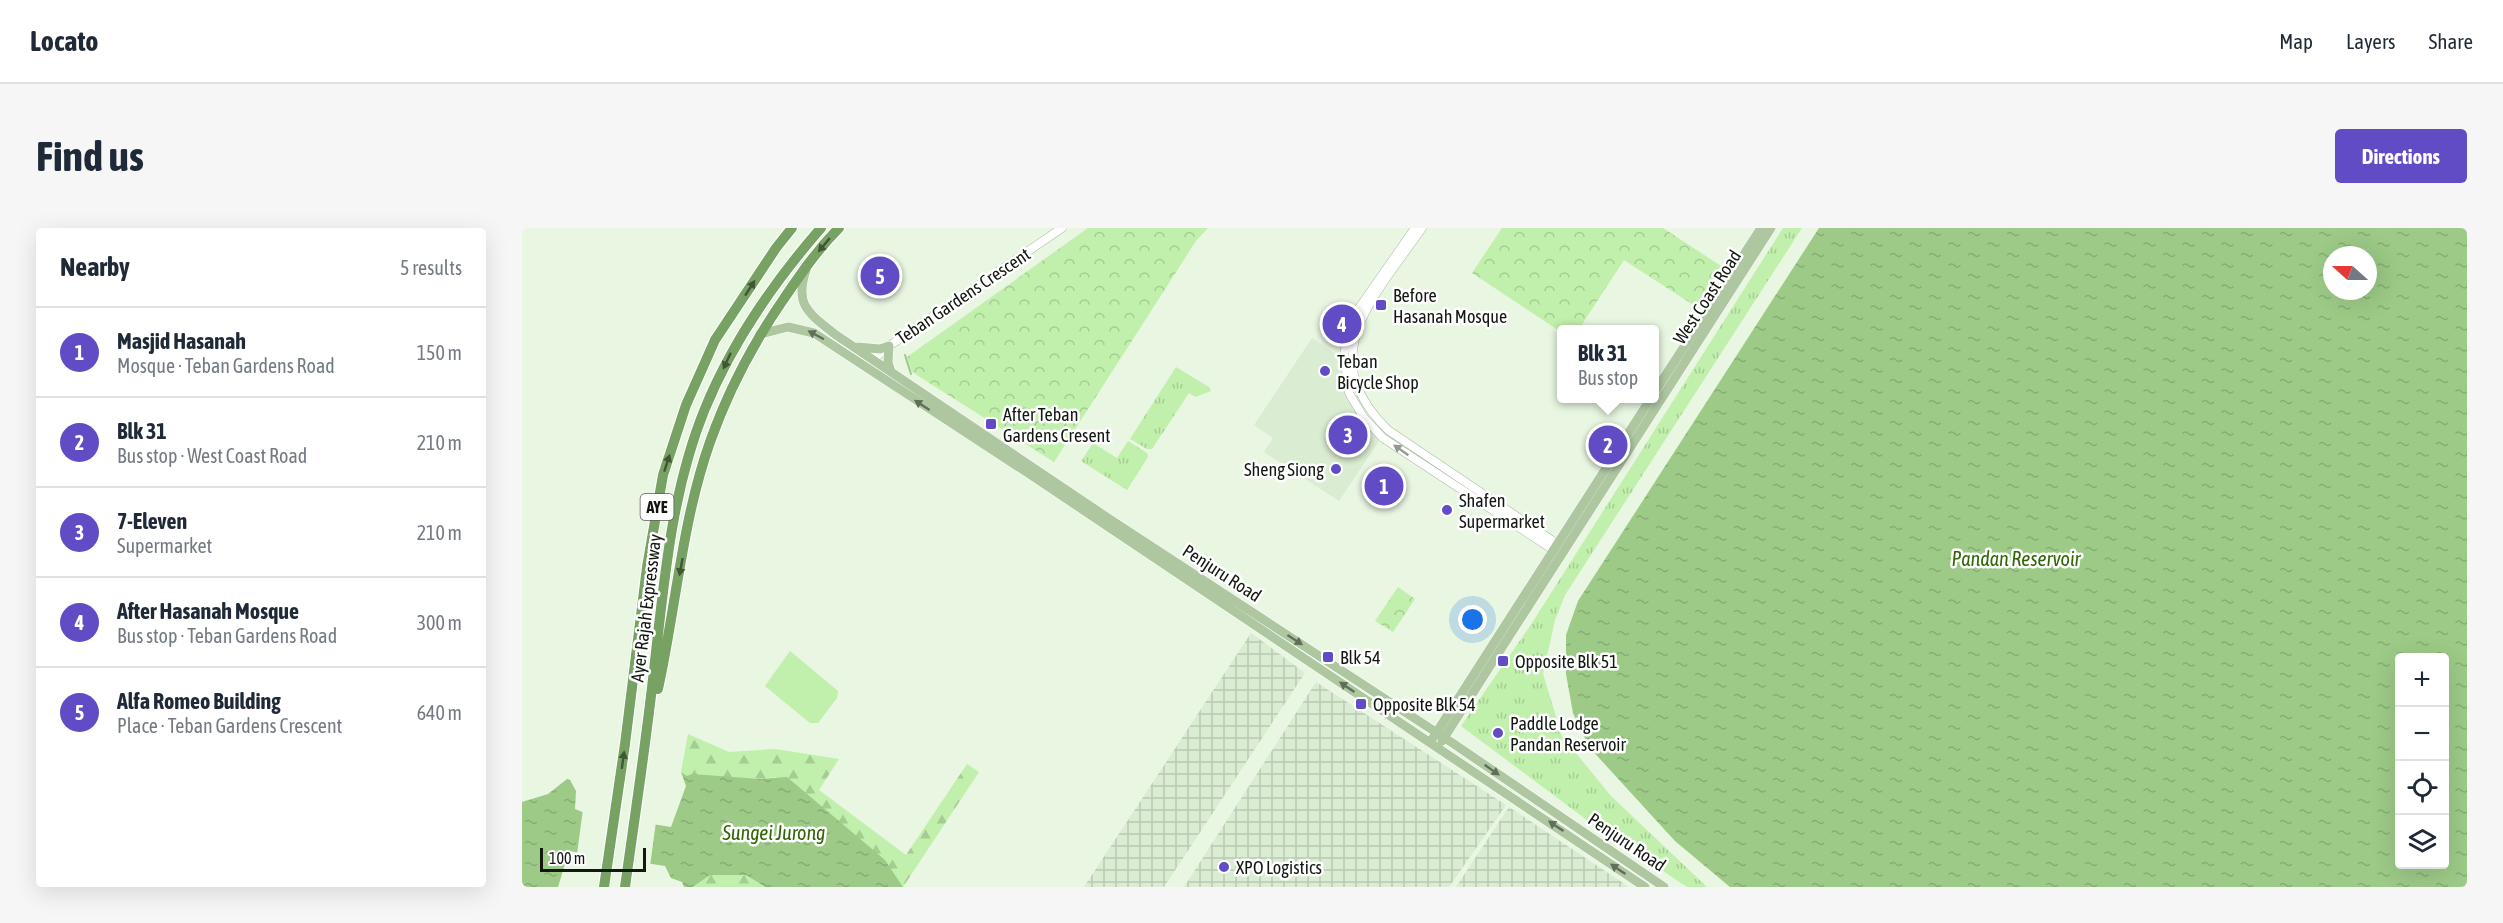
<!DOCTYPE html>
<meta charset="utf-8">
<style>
body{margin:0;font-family:"Asap Condensed",sans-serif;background:#f6f6f7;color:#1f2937}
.controls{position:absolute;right:18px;bottom:18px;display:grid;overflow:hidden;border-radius:6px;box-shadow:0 6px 24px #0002}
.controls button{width:54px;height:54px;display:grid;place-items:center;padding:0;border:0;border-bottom:2px solid #e0e1e3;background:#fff;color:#1f2937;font:30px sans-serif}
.compass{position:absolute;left:1801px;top:18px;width:54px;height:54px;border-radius:50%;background:#fff;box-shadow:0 6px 24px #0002;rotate:291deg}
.scale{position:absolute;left:18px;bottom:15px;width:106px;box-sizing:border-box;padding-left:6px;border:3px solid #121710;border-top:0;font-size:16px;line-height:21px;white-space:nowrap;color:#121710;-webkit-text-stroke:4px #fff;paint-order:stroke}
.you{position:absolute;left:951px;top:392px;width:21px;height:21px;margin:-15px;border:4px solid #fff;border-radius:50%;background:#1a73e8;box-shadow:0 0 0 9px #1a73e833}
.badge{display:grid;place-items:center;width:39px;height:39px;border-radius:50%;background:#614cc5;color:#fff;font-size:20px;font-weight:700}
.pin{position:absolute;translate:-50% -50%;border:3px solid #fff;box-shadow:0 2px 6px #0006}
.popup{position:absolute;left:1035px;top:97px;width:102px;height:78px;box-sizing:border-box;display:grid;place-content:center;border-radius:6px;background:#fff;filter:drop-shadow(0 2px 4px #0005);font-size:20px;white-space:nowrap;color:#747a83}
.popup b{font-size:22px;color:#1f2937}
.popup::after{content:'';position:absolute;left:50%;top:100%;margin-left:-12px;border:12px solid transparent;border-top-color:#fff}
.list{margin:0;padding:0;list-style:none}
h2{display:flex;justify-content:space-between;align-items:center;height:78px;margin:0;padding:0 24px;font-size:26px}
h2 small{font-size:20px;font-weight:400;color:#747a83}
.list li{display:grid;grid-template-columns:39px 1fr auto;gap:18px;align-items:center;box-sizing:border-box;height:90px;padding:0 24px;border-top:2px solid #e0e1e3}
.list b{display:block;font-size:22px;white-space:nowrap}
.list p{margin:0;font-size:20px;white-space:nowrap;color:#747a83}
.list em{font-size:20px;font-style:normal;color:#747a83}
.icon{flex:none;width:33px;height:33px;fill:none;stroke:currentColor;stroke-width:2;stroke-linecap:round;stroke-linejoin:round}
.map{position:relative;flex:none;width:1945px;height:659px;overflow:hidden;border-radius:6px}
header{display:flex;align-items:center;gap:36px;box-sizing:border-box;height:84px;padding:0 30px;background:#fff;border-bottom:2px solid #e0e1e3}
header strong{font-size:28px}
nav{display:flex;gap:33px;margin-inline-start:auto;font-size:21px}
.intro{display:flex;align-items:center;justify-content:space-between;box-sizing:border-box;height:144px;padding:0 36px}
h1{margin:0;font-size:42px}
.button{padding:15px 27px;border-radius:6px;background:#614cc5;color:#fff;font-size:21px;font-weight:700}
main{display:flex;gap:36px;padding:0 36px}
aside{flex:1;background:#fff;border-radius:6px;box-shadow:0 6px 24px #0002}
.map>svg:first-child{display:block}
</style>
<header>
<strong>Locato</strong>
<nav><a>Map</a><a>Layers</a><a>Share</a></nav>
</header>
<div class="intro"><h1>Find us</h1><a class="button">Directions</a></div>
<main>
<aside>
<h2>Nearby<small>5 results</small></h2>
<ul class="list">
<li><span class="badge">1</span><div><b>Masjid Hasanah</b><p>Mosque · Teban Gardens Road</p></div><em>150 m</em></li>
<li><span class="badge">2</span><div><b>Blk 31</b><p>Bus stop · West Coast Road</p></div><em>210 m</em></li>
<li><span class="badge">3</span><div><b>7-Eleven</b><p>Supermarket</p></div><em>210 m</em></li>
<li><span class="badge">4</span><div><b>After Hasanah Mosque</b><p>Bus stop · Teban Gardens Road</p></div><em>300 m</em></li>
<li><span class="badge">5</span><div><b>Alfa Romeo Building</b><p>Place · Teban Gardens Crescent</p></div><em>640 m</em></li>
</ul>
</aside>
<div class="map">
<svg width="1945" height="659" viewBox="0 0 1945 659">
<defs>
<pattern id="industrial-grid" width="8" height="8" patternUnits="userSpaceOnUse" patternTransform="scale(1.5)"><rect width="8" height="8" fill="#daecd2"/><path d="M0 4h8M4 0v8" fill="none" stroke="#bacab3"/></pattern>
<pattern id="grass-tufts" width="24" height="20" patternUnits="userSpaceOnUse" patternTransform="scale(1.5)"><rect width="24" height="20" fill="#c1efac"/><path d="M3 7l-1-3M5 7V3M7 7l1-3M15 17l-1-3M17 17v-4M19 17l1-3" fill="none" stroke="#a5cc93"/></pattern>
<pattern id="forest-firs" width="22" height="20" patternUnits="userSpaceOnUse" patternTransform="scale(1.5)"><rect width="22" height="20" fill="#c1efac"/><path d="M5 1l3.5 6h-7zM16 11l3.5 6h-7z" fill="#a5cc93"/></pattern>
<pattern id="park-crowns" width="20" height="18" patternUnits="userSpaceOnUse" patternTransform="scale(1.5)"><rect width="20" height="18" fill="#c1efac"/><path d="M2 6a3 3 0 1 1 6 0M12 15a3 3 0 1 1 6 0" fill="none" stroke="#a5cc93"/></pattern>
<pattern id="water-ripples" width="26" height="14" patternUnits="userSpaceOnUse" patternTransform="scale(1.5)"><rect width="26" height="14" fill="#9dca87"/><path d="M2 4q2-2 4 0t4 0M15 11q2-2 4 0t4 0" fill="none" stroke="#86ad74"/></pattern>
</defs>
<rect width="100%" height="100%" fill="#e8f6e2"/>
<path fill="#daecd2" d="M790 110 818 129 820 161 835 187 859 210 817 273 742 224 751 210 732 197Z"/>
<path fill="url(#industrial-grid)" d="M729 405 783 445 642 659H562Z
M794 454 984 577 927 659H662Z
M987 579 1107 659H934Z"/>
<path fill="url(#grass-tufts)" d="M1261 0H1280L1043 367 1033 392 1021 446 1040 508 1089 568 1185 659H1165L1065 592 939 498 1010 395Z
M654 139 687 159 689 163 673 169 667 165 630 221H625L608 211Z
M606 213 625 225 626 229 605 262 559 233 571 215 595 230Z"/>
<path fill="url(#forest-firs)" d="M166 506 207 524 253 521 317 531 297 562 384 627 445 536 457 544 381 659 254 549 238 551 165 548 159 544Z
M188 647H224L243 659H171Z"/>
<path fill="url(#park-crowns)" d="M566 0H686L674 13 532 234 390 144 385 129Z
M980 0H1141L1202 40 1176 80 1102 32 1057 101H1040L1039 104 950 45Z
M876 359 893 371 871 404 853 393Z"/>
<path fill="#c1efac" d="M268 423 316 463 315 470 296 495H288L243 458Z"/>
<path fill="url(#water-ripples)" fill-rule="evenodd" d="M1297 0H1945V659H1208L1153 613 1067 519 1051 485 1044 446V407L1056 373ZM1810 27H1846V63H1810ZM1878 430H1922V636H1878Z
M159 544 165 548 170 546 238 551 265 549 363 632 381 659H243L224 647H188L171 659H162L160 654 149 650 143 638 47 623 36 659H0V574L26 566 45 551 48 552 54 563 53 581 63 585 149 599 164 558Z"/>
<path fill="#e8f6e2" d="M61 581 134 594 128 638 55 626Z"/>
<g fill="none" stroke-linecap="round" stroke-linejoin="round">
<path stroke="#9dca87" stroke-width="2" d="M383 127 389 146"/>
<defs>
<path id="minor" d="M893 0 837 80 826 106 822 127 827 165 842 190 861 210 1036 325
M900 0C854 68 789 127 866 202L1040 319
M347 135 367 118 540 0"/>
<path id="major" d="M284 42C272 78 287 85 314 107L589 292 932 516 1142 659
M238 106 266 99 292 105 512 249 1123 659
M336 119 358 121 367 118 366 134 369 144
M1132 165 1239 0
M911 510 1129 170
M920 513 1249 0"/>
<path id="highway" d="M136 461C154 379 160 293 188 214 206 163 230 117 261 72 278 47 295 22 317 0
M82 659 103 516 125 339 141 247 164 177 193 112 254 20 270 0
M103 659C113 587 124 515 132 442 142 355 149 265 182 183 209 116 251 55 299 0"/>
</defs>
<use href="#minor" stroke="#aab7a4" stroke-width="9"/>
<use href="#major" stroke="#fff" stroke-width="10"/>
<use href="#highway" stroke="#fff" stroke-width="12"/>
<use href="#minor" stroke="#fff" stroke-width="8"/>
<use href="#major" stroke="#aec7a1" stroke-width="9"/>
<use href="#highway" stroke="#78a263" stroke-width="10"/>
</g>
<defs><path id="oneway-solid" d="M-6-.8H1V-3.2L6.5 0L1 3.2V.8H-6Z" transform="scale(1.5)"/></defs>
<g fill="#405635">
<use href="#oneway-solid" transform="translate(302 17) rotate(130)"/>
<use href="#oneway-solid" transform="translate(228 60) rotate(-57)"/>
<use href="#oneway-solid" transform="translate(205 133) rotate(115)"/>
<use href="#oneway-solid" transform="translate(145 235) rotate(-72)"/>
<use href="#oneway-solid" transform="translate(159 339) rotate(100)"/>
<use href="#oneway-solid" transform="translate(101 532) rotate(-82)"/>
</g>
<g fill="#606f58">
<use href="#oneway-solid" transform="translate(294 107) rotate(-152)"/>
<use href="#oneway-solid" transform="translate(400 177) rotate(-147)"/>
<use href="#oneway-solid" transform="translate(773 412) rotate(33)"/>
<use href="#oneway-solid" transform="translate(825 459) rotate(-146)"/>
<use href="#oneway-solid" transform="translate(970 542) rotate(35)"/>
<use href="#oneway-solid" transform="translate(1034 598) rotate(-146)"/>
<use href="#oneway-solid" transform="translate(1096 641) rotate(-146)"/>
</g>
<use fill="#949793" href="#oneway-solid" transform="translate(879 222) rotate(-145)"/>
<g fill="#614cc5" stroke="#fff" stroke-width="2">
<rect x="853" y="71" width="12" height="12" rx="3"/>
<circle cx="803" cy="143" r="6"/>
<rect x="463" y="190" width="12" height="12" rx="3"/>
<circle cx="814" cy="241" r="6"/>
<circle cx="925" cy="282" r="6"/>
<rect x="800" y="423" width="12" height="12" rx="3"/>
<rect x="975" y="427" width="12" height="12" rx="3"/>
<rect x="833" y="470" width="12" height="12" rx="3"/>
<circle cx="976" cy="505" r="6"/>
<circle cx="702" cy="639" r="6"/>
</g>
<g text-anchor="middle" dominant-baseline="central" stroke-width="5" stroke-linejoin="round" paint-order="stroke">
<rect fill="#fff" stroke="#595d58" stroke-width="1.5" x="118.5" y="266" width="33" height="26" rx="4.5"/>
<g font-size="16" font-weight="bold" fill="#121710">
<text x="135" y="279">AYE</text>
</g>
<g font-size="18" fill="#121710" stroke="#fff" text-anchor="start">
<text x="871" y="67">Before<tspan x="871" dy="21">Hasanah Mosque</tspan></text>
<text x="815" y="133">Teban<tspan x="815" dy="21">Bicycle Shop</tspan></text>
<text x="481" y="186">After Teban<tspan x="481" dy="21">Gardens Cresent</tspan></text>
<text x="802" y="241" text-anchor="end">Sheng Siong</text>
<text x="937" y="272">Shafen<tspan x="937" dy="21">Supermarket</tspan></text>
<text x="818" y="429">Blk 54</text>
<text x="993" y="433">Opposite Blk 51</text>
<text x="851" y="476">Opposite Blk 54</text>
<text x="988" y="495">Paddle Lodge<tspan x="988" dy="21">Pandan Reservoir</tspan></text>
<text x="714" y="639">XPO Logistics</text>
</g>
<g font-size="18" fill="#121710" stroke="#fff">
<text transform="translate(441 68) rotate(-34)">Teban Gardens Crescent</text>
<text transform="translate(1185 69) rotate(-57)">West Coast Road</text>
<text transform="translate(700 345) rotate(33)">Penjuru Road</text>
<text transform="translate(124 380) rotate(-83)">Ayer Rajah Expressway</text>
<text transform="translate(1105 614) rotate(34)">Penjuru Road</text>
</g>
<g font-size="20" font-style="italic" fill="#2f6502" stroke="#fff">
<text x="1494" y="330">Pandan Reservoir</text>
<text x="252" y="604">Sungei Jurong</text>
</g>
</g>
</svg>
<div class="controls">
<button>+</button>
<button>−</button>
<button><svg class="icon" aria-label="locate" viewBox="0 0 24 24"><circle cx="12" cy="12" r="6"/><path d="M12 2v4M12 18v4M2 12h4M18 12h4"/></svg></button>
<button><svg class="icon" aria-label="layers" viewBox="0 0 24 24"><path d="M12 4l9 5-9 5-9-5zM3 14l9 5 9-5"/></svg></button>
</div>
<svg class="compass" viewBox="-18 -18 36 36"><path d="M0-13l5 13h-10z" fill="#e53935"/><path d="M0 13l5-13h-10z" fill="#747a83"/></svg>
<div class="scale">100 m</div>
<div class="you"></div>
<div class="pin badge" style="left:862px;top:258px">1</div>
<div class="pin badge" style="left:1086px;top:217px">2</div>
<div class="popup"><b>Blk 31</b>Bus stop</div>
<div class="pin badge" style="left:826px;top:207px">3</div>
<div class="pin badge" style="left:820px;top:96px">4</div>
<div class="pin badge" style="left:358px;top:48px">5</div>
</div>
</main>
